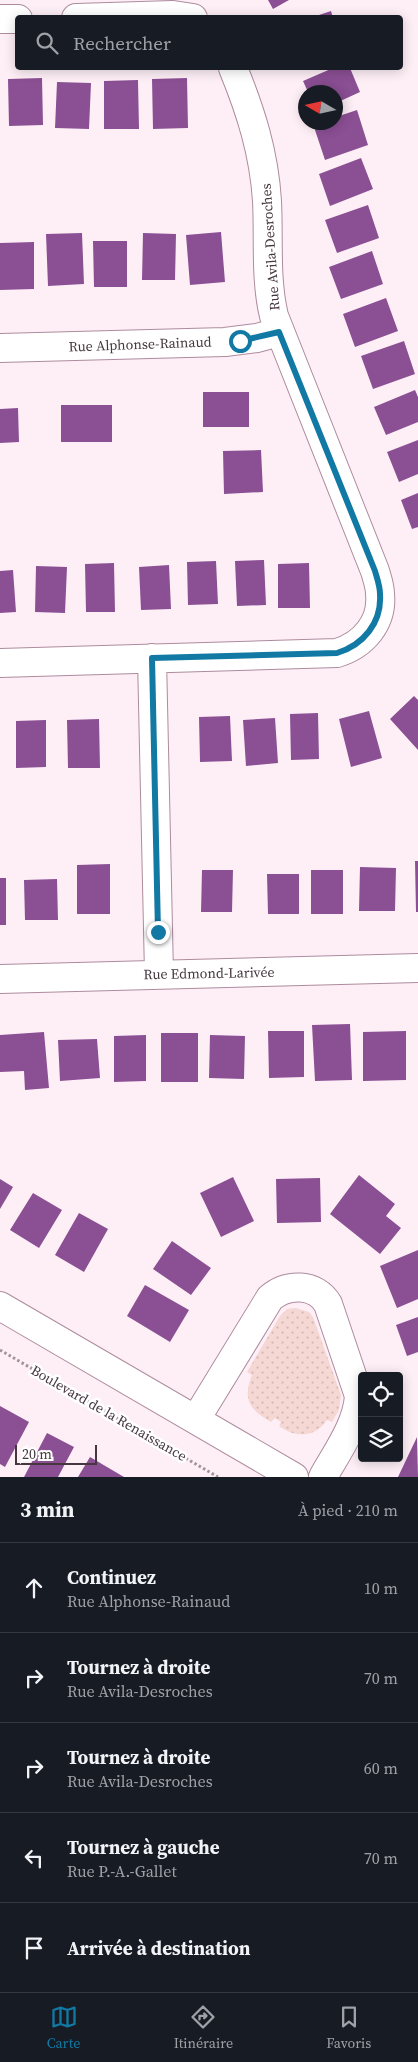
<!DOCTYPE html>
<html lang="fr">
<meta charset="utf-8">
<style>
body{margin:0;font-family:"Source Serif 4",serif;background:#242831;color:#f1f3f6}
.controls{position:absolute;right:15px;bottom:15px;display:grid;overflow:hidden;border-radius:5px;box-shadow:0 2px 12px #0003}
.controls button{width:45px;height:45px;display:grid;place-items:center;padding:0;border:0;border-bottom:1px solid #363941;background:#171b24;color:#f1f3f6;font:25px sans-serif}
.compass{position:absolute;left:298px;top:85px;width:45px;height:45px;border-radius:50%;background:#171b24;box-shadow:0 2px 12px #0003;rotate:279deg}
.scale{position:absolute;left:15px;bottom:12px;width:82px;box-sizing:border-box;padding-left:5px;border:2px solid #46373f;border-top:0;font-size:14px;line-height:18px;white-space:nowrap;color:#46373f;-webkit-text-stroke:4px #fff;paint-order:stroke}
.stop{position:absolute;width:15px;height:15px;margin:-11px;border:4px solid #1179a4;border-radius:50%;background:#fff}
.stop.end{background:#1179a4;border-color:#fff;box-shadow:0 1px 5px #0008}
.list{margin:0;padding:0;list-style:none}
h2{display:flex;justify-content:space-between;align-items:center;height:65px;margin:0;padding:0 20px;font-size:21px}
h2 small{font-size:16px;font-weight:400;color:#9ea1a6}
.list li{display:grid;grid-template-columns:32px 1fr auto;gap:15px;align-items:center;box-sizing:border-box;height:90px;padding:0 20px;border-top:1px solid #363941}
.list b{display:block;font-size:19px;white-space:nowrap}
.list p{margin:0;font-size:16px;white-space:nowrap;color:#9ea1a6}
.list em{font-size:16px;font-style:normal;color:#9ea1a6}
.icon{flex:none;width:28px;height:28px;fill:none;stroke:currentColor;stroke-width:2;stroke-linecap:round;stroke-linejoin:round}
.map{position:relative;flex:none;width:418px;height:1477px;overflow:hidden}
.search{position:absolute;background:#171b24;box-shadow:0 2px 12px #0003;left:15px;right:15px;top:15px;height:55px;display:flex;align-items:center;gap:12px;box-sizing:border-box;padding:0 18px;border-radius:5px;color:#9ea1a6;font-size:19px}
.sheet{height:515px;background:#171b24}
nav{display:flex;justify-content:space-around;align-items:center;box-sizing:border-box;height:70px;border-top:1px solid #363941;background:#171b24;font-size:14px;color:#9ea1a6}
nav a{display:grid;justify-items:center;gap:2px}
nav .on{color:#1179a4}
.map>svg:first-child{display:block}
</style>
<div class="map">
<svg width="418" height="1477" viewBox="0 0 418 1477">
<defs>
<pattern id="grass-dots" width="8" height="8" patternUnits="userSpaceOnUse" patternTransform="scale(1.25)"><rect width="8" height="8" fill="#f5d7d3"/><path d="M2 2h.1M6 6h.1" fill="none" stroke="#d3b9b6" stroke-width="1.8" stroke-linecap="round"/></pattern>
</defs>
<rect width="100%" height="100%" fill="#feeff7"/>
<path fill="url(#grass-dots)" d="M295 1308 309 1312 313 1317 341 1395 339 1410 332 1422 327 1420C315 1438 295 1438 279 1426L281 1422 275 1418 271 1422C250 1410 242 1400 252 1375L247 1372 280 1316 287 1309Z"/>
<path fill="#8b4f94" d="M268 0H289L273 9Z
M331 11 333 18H313V17Z
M333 68H350L360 92 336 103V92H308L303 81Z
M42 78 43 125 9 126 8 79Z
M187 78 188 128 153 129 152 79Z
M138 80 139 129H104V81Z
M57 82 91 83 89 129 55 128Z
M357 110 368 145 325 160 313 124 319 122H336V117Z
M361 158 373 189 330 206 319 174Z
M368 205 379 238 337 253 325 220Z
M221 232 225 282 190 285 186 235Z
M82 233 84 284 48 286 46 234Z
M143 233 176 234 175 280H142Z
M93 241H127V287H94Z
M34 242V289L0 290V243Z
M372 251 383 284 341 299 329 267Z
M386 298 398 331 355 347 343 314Z
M404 341 415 374 373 389 361 356Z
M415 390 418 397V422L386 435 374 407Z
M203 392H249V427H203Z
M61 405H112V442H61Z
M18 408 19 442 0 443V409Z
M418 440V474L399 482 387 452Z
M261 450 263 492 224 494 223 451Z
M418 493V527L412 529 401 500Z
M264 560 266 605 237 606 235 561Z
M216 561 218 604 188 605 187 562Z
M114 563 115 612H86L85 564Z
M309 563 310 608H278V564Z
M169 565 171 609 141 610 139 567Z
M36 566 67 567 65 613 35 612Z
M13 570 16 612 0 613V571Z
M414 696 418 700V750L390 719Z
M369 711 382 758 351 767 339 719Z
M318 713 319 759 291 760 290 714Z
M230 716 232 761 200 762 199 717Z
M275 718 278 763 246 766 243 720Z
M99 719 100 768H68L67 720Z
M46 720V767L16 768V721Z
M415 861H418V912H416Z
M110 864V914H77V865Z
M360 867 396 868 395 911H359Z
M202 870H233L232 912H201Z
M311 870H343V914H311Z
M267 874H299V914H268Z
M0 878H6V925H0Z
M57 879 58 920H25L24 880Z
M350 1024 352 1080 315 1081 312 1025Z
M268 1031H304V1077L269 1078Z
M406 1031V1080L363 1081V1032Z
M44 1032 49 1088 25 1090 24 1071 0 1072V1035Z
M161 1033H198V1082H161Z
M146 1035V1081L114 1082V1036Z
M210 1035 245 1036 244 1079 209 1078Z
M97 1039 100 1078 60 1081 58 1040Z
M359 1175 395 1204 386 1216 401 1228 380 1254 330 1214Z
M233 1177 254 1221 221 1237 200 1193Z
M320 1178 321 1222 277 1223 276 1179Z
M0 1179 13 1187 0 1209Z
M33 1193 62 1210 39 1248 10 1230Z
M79 1213 108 1229 84 1272 55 1255Z
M172 1241 211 1268 191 1295 153 1269Z
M418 1250V1299L397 1308 380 1266Z
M145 1285 189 1310 170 1342 127 1316Z
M418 1317V1352L407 1356 396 1325Z
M0 1406 29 1422 5 1467 0 1464Z
M47 1433 74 1447 58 1477H24Z
M417 1437 418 1477H398Z
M90 1457 124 1477H78Z"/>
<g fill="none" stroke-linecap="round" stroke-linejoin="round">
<defs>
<path id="street" d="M76 18 173 15 193 18
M0 19H18
M0 348 225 342 257 338 279 332
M152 658 159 974
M0 663 337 653C363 645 383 623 380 594 380 586 377 578 375 571L274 316C265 279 269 239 267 201 264 153 251 112 233 68
M0 979 418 968
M0 1306 294 1477
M196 1419 270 1298C287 1283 316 1283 328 1304L359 1396C357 1425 337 1452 323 1477"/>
</defs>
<use href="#street" stroke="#ad8b9d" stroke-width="30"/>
<path stroke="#a2939b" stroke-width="3" stroke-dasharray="2.5 2.5" stroke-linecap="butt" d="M0 1350 218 1477"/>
<use href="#street" stroke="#fff" stroke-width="28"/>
</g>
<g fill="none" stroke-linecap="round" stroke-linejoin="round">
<path stroke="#1179a4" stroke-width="6" d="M158 932 152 658 337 653C363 645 382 623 380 594 380 586 377 578 375 571L279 332 240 341"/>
</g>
<g text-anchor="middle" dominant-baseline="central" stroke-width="5" stroke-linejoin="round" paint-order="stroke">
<g font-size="14" fill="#46373f" stroke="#fff">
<text transform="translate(270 247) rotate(-94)">Rue Avila-Desroches</text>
<text transform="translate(140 344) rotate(-2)">Rue Alphonse-Rainaud</text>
<text transform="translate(209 973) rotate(-1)">Rue Edmond-Larivée</text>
<text transform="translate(109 1413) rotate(30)">Boulevard de la Renaissance</text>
</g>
</g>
</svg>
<div class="controls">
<button><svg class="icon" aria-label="locate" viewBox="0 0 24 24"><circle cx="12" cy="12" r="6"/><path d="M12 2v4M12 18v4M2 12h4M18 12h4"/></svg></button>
<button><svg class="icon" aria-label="layers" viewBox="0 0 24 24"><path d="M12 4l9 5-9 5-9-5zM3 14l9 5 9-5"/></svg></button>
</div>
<svg class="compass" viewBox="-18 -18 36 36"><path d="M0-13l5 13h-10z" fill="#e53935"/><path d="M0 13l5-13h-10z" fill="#9ea1a6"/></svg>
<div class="scale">20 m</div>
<div class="stop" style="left:240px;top:341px"></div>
<div class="stop end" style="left:158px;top:932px"></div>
<div class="search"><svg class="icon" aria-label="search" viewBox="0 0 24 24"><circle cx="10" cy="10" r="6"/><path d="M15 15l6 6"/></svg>Rechercher</div>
</div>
<section class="sheet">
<h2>3 min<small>À pied · 210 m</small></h2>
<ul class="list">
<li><svg class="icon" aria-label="ahead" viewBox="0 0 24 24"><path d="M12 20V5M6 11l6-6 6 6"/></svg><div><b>Continuez</b><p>Rue Alphonse-Rainaud</p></div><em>10 m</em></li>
<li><svg class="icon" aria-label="right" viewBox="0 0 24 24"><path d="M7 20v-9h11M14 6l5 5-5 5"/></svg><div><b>Tournez à droite</b><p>Rue Avila-Desroches</p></div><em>70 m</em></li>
<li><svg class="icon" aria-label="right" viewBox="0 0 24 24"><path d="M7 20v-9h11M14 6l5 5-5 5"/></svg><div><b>Tournez à droite</b><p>Rue Avila-Desroches</p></div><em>60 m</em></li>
<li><svg class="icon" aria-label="left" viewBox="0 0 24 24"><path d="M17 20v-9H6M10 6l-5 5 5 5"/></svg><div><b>Tournez à gauche</b><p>Rue P.-A.-Gallet</p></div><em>70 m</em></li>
<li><svg class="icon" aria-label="arrive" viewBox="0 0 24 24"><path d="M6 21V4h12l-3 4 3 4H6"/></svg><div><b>Arrivée à destination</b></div></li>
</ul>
</section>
<nav>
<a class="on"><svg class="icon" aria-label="map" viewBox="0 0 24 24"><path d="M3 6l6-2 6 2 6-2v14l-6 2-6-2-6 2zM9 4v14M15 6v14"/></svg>Carte</a>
<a><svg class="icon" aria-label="directions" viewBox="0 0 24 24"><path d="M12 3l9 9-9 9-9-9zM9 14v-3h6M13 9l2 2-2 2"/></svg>Itinéraire</a>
<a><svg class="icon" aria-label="saved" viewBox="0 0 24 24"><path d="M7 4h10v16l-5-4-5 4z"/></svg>Favoris</a>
</nav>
